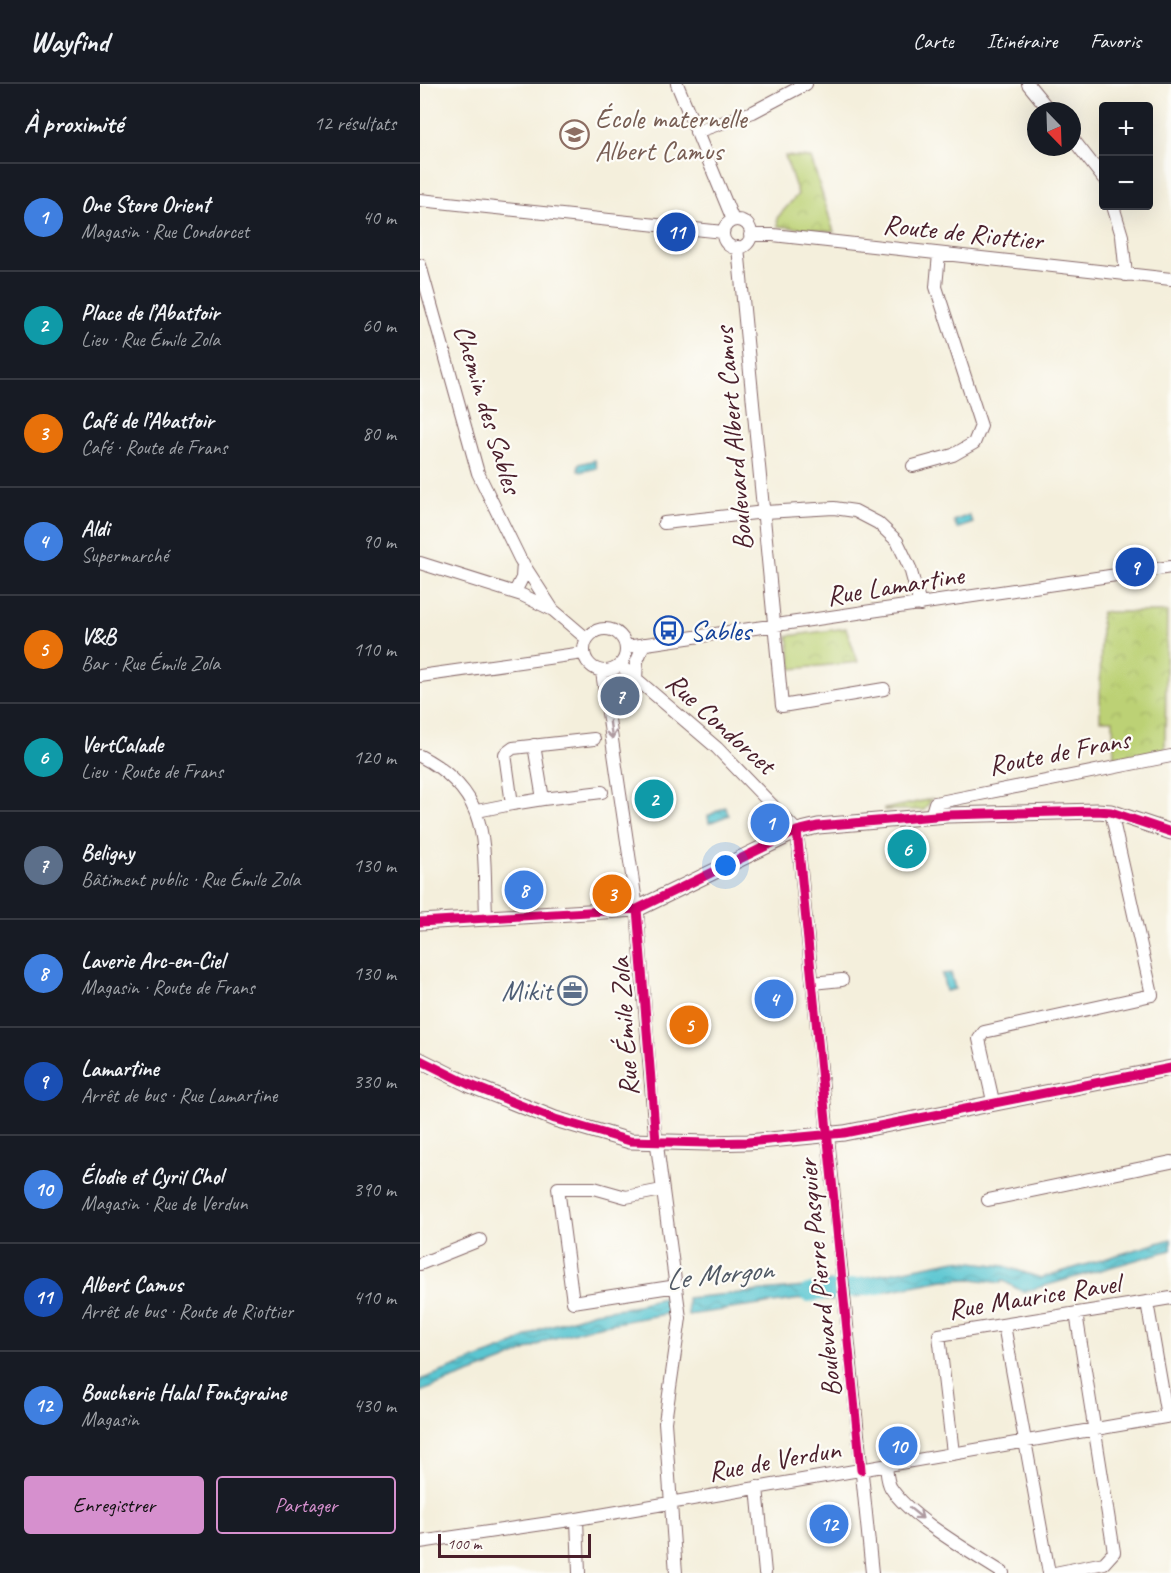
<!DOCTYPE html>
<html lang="fr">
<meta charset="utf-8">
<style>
body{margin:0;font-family:Caveat,sans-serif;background:#20242c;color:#f1f3f6}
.controls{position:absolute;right:18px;top:18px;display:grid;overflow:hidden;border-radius:6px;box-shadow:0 6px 24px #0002}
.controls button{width:54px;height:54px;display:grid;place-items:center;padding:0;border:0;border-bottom:2px solid #363941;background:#171b24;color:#f1f3f6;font:30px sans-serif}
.compass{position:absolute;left:607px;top:18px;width:54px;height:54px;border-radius:50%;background:#171b24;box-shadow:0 6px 24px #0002;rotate:157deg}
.scale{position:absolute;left:18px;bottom:15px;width:153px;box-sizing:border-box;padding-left:6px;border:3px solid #4a1f2b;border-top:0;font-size:16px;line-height:21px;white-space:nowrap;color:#4a1f2b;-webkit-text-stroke:4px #fdfcf7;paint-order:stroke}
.you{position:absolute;left:306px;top:782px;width:21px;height:21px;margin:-15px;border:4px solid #fff;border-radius:50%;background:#1a73e8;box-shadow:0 0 0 9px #1a73e833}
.badge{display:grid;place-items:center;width:39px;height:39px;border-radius:50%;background:#d690ce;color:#fff;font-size:20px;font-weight:700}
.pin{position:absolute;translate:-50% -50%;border:3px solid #fff;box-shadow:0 2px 6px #0006}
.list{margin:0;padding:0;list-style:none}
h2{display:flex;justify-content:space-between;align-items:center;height:78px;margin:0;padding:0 24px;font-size:26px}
h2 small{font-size:20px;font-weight:400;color:#9ea1a6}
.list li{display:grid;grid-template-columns:39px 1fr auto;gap:18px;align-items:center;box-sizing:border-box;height:108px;padding:0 24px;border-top:2px solid #363941}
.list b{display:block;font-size:22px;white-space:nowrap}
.list p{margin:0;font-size:20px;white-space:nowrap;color:#9ea1a6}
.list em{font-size:20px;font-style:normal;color:#9ea1a6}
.actions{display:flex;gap:12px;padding:18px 24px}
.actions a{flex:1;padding:14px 0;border:2px solid #d690ce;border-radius:6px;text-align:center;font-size:21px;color:#d690ce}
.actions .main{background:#d690ce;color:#111}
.map{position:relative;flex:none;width:751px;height:1489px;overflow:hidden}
header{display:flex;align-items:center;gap:36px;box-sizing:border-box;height:84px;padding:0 30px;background:#171b24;border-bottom:2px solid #363941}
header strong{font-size:28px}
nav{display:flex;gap:33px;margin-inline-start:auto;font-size:21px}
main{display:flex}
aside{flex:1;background:#171b24}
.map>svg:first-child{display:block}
</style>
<header>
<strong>Wayfind</strong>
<nav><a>Carte</a><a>Itinéraire</a><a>Favoris</a></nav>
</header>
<main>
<aside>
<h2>À proximité<small>12 résultats</small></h2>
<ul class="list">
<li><span class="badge" style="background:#3f7fe0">1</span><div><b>One Store Orient</b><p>Magasin · Rue Condorcet</p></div><em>40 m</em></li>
<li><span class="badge" style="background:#0f9aa8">2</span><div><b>Place de l’Abattoir</b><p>Lieu · Rue Émile Zola</p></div><em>60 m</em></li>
<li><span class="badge" style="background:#e8710a">3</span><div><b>Café de l’Abattoir</b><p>Café · Route de Frans</p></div><em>80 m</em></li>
<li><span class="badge" style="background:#3f7fe0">4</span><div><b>Aldi</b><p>Supermarché</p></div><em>90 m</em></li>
<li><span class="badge" style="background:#e8710a">5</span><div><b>V&amp;B</b><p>Bar · Rue Émile Zola</p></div><em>110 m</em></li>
<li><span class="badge" style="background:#0f9aa8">6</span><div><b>VertCalade</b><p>Lieu · Route de Frans</p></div><em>120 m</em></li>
<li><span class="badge" style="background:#5c6f8a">7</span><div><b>Beligny</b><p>Bâtiment public · Rue Émile Zola</p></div><em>130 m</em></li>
<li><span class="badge" style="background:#3f7fe0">8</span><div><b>Laverie Arc-en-Ciel</b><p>Magasin · Route de Frans</p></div><em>130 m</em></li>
<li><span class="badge" style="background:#1a4fb4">9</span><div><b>Lamartine</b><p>Arrêt de bus · Rue Lamartine</p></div><em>330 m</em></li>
<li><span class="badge" style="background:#3f7fe0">10</span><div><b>Élodie et Cyril Chol</b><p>Magasin · Rue de Verdun</p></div><em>390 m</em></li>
<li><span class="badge" style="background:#1a4fb4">11</span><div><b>Albert Camus</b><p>Arrêt de bus · Route de Riottier</p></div><em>410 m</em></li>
<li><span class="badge" style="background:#3f7fe0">12</span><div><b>Boucherie Halal Fontgraine</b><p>Magasin</p></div><em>430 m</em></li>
</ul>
<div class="actions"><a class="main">Enregistrer</a><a>Partager</a></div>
</aside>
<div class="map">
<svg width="751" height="1489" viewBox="0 0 751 1489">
<defs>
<pattern id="grass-dots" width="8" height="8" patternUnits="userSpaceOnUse" patternTransform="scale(1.5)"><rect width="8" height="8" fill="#bcd174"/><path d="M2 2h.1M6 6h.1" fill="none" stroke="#a3b365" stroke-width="1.8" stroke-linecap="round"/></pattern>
<pattern id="park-crowns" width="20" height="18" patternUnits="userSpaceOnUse" patternTransform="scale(1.5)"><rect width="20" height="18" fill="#bcd174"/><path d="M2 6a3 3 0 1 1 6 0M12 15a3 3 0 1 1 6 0" fill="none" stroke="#a3b365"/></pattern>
<pattern id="water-waves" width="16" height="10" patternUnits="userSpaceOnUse" patternTransform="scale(1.5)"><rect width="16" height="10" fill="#5ac6d1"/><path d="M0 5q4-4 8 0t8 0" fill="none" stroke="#4ca0aa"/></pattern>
</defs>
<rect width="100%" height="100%" fill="#fdfcf7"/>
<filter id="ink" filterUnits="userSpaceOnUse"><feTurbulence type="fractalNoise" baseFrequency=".0167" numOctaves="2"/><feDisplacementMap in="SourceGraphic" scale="12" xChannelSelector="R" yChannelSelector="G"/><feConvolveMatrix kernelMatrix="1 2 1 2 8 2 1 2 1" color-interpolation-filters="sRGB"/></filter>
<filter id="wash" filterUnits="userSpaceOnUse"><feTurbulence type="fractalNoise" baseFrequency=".008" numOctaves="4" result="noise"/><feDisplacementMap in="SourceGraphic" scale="24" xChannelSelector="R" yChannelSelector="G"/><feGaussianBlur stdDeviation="1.35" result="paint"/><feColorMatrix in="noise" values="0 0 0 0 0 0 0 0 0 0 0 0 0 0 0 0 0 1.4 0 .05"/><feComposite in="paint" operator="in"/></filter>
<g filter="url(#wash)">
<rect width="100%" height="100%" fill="#f4efdc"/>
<path fill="url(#grass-dots)" stroke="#837850" stroke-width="1.5" d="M512 715 504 726H464V725Z"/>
<path fill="url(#park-crowns)" stroke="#837850" stroke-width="1.5" d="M365 72 391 74 414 148 358 142 357 134 378 110Z
M681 528H747L745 665 694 676 693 636H680Z
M426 544 438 578 372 585 368 552Z"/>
<path fill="url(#water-waves)" stroke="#52727e" stroke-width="1.5" d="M175 376 177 384 161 388 158 386 159 380Z
M549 431 553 439 537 445 534 437Z
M305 723 309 731 289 739 288 732Z
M531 889 535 905 526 907 522 890Z
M751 1155V1166L603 1208 582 1196 581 1199 553 1195 523 1196 435 1213 433 1196 536 1176 584 1182 621 1194Z
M411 1197 413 1217 389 1214 268 1231 267 1214 406 1201V1198Z
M251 1212 254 1230 250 1229 173 1243 128 1256 86 1276 0 1308V1296L90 1262 123 1244 175 1228 217 1222 225 1218Z"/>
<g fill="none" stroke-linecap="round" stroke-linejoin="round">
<path stroke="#5ac6d1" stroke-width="18" d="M388 1209 459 1201"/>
</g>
</g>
<g filter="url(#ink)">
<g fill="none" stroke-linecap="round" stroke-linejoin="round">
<defs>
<path id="minor" d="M257 0 313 136
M608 0 630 27
M276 48 333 28 386 0
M652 54 684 95
M0 116 303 148
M693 122 702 152 706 191
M303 150a14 14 0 1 1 28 0a14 14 0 1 1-28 0Z
M330 151H353L751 195
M318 163 362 622 464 605
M0 181 58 389 100 475 133 526
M493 382 533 371 554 359 561 342 516 203 519 170
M244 439 345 428 414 424 435 427 458 439 477 457 490 484 500 521
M0 479 102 511 133 526 167 555
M95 508 102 494 103 479
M164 566a21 21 0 1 1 42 0a21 21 0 1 1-42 0Z
M206 563 751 483
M200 581 297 664 377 747 452 1489
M182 588 217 825 234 1039 260 1234 245 1338 256 1489
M0 592 163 569
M216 595 217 577 224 560
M114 661 123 715 182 708
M0 672C73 710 63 761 66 833
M92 720 123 715
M57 727 92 720 85 670 93 664 174 655
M511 732 515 719 751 672
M392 899 422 896
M573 1017 559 955 564 948 732 911 691 728
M242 1106 206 1113 174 1104H138L153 1218 257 1202
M568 1116 751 1078
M0 1180 60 1156
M727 1218 751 1214
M584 1241 629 1489
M533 1369 519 1251 727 1218 747 1332
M466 1382C467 1389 467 1398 471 1404 490 1434 552 1469 583 1489
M337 1403 345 1489
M157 1435 159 1489
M0 1458 157 1435 751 1332
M635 1489 684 1479 694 1468 656 1229"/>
<path id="tertiary" d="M0 838 217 825 377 747 398 742 527 731 677 727 691 728 751 748
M0 976 48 1000 135 1035 210 1057 287 1059 328 1058 424 1049 751 984"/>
</defs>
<use href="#minor" stroke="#866869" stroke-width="14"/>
<use href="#tertiary" stroke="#866869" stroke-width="17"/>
<use href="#minor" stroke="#fff" stroke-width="12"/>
<use href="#tertiary" stroke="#fff" stroke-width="15"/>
<defs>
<path id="cycleway" d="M377 747 441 1386
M217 825 236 1057
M0 838 217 825 377 747 398 742 527 731 677 727 691 728 751 748
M0 976 48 1000 135 1035 210 1057 287 1059 328 1058 424 1049 751 984"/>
</defs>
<use href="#cycleway" stroke="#fdfcf7" stroke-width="13"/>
<use href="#cycleway" stroke="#d6006c" stroke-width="9"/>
</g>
<defs><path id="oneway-shaft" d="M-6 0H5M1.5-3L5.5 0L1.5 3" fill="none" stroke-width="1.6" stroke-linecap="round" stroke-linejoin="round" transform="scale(1.5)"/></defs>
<g stroke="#ae9aa0">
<use href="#oneway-shaft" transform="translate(191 646) rotate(82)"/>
<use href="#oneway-shaft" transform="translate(496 1429) rotate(39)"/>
</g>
</g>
<defs>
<symbol id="school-ring" viewBox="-11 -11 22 22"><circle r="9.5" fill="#fdfcf7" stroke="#8d6e63" stroke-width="1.5"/><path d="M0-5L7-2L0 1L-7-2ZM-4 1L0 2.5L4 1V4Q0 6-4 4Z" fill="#8d6e63"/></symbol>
<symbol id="bus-ring" viewBox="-11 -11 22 22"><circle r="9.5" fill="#fdfcf7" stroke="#1a4fb4" stroke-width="1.5"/><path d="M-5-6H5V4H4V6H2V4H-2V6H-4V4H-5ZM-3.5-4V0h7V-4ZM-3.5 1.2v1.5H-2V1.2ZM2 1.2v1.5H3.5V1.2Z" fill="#1a4fb4"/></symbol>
<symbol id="office-ring" viewBox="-11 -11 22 22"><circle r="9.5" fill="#fdfcf7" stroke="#5c6f8a" stroke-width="1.5"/><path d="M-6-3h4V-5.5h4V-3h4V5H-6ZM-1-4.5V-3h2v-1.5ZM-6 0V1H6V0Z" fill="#5c6f8a"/></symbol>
</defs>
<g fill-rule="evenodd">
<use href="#school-ring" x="138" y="34" width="33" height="33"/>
<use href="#bus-ring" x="232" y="530" width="33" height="33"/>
<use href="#office-ring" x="136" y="890" width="33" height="33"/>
</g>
<g text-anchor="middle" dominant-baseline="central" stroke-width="4.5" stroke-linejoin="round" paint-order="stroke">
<g font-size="28" fill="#785e54" stroke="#fdfcf7" text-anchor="start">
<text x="175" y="34">École maternelle<tspan x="175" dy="32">Albert Camus</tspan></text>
</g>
<g font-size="28" fill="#4a1f2b" stroke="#fdfcf7">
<text transform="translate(543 148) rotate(6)">Route de Riottier</text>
<text transform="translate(68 325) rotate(73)">Chemin des Sables</text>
<text transform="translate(313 355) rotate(-95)">Boulevard Albert Camus</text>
<text transform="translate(475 501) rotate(-9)">Rue Lamartine</text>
<text transform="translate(301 639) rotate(42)">Rue Condorcet</text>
<text transform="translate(639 668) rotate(-11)">Route de Frans</text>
<text transform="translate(204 943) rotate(-94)">Rue Émile Zola</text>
<text transform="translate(399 1194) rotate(-96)">Boulevard Pierre Pasquier</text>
<text transform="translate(614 1212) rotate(-9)">Rue Maurice Ravel</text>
<text transform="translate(354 1376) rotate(-10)">Rue de Verdun</text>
</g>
<g font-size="28" fill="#164399" stroke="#fdfcf7" text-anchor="start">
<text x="270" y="546">Sables</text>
</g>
<g font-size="28" fill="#4e5e75" stroke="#fdfcf7" text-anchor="end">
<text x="132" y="906">Mikit</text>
</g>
<g font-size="30" font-style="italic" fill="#505965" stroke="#fdfcf7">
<text transform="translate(299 1190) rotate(-6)">Le Morgon</text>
</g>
</g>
</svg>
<div class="controls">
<button>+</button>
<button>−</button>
</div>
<svg class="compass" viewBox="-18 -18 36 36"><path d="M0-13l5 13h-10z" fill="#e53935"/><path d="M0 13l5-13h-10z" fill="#9ea1a6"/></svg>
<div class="scale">100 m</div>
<div class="you"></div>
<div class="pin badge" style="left:350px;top:739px;background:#3f7fe0">1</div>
<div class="pin badge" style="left:234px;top:715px;background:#0f9aa8">2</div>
<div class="pin badge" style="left:192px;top:810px;background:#e8710a">3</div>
<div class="pin badge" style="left:354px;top:915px;background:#3f7fe0">4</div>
<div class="pin badge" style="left:269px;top:941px;background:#e8710a">5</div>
<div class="pin badge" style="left:487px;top:765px;background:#0f9aa8">6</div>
<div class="pin badge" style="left:200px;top:612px;background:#5c6f8a">7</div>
<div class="pin badge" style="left:104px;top:806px;background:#3f7fe0">8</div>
<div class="pin badge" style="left:715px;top:483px;background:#1a4fb4">9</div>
<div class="pin badge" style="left:478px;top:1362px;background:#3f7fe0">10</div>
<div class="pin badge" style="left:256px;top:148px;background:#1a4fb4">11</div>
<div class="pin badge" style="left:409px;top:1440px;background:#3f7fe0">12</div>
</div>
</main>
